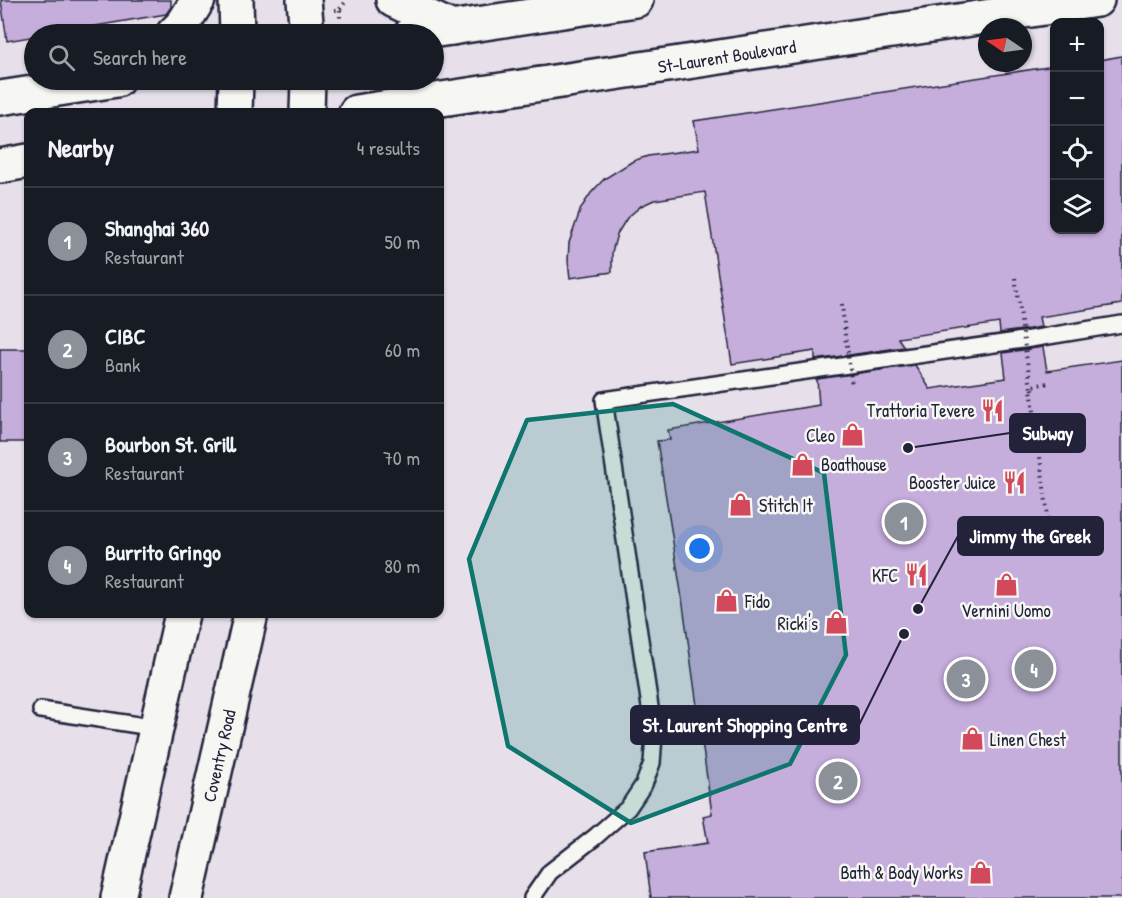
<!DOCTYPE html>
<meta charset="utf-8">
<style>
body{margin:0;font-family:"Patrick Hand",sans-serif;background:#20242c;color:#f1f3f6}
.controls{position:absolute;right:18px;top:18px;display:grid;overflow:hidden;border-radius:12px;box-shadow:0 2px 4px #0004}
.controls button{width:54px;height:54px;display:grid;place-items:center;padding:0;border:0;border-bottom:2px solid #363941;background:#171b24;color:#f1f3f6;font:30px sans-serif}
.compass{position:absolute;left:978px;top:18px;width:54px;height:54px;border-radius:50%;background:#171b24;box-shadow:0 2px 4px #0004;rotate:283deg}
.you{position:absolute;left:700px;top:549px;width:21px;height:21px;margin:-15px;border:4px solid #fff;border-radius:50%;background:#1a73e8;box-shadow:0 0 0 9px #1a73e833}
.badge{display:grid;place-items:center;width:39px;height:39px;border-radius:50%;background:#8c9099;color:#fff;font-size:20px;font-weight:700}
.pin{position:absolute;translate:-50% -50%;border:3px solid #fff;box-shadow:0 2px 6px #0006}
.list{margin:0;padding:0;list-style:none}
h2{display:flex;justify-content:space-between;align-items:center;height:78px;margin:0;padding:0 24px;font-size:26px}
h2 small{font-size:20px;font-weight:400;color:#9ea1a6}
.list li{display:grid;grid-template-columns:39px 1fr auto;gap:18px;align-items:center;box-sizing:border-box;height:108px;padding:0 24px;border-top:2px solid #363941}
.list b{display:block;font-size:22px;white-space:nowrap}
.list p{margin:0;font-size:20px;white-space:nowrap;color:#9ea1a6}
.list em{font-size:20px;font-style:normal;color:#9ea1a6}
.icon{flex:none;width:33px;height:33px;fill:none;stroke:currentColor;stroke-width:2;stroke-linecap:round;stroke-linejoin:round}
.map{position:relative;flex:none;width:1122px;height:898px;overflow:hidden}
.search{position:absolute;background:#171b24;box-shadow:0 2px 4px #0004;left:24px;top:24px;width:420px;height:66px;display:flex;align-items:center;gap:15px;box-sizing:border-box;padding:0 21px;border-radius:33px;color:#9ea1a6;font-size:22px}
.panel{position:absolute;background:#171b24;box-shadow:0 2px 4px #0004;left:24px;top:108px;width:420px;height:510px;border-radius:12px}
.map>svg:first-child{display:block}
</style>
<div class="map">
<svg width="1122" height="898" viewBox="0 0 1122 898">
<rect width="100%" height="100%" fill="#e7e0eb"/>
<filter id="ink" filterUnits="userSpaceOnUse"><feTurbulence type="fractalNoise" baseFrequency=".0167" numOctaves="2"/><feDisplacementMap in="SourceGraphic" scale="12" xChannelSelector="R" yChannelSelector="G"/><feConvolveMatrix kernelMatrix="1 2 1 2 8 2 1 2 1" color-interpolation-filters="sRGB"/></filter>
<g filter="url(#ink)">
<path fill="#c5addc" stroke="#22223b" stroke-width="1.5" d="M1 0H171V7L166 14 7 41Z
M1122 56V304L1039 317 1041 327 1029 329 1000 333 999 323 898 338 904 347 815 360V351L732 364 705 192 654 200 641 206 627 218 617 234 612 252V272L570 278 568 261 569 243 581 208 591 193 604 179 633 161 648 156 699 149 694 121 1054 66V230H1100V60Z
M1043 347 1047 371 1122 360V898H651L645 852 708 843 703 816 712 814 683 605 657 441 670 440 668 430 819 405 817 379 915 365 930 389 1006 378 1003 353Z
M0 349H28V442H0Z"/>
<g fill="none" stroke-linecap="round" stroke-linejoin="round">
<defs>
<path id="service" d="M41 710 157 728
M532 898 550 872 595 837 628 808 644 784 652 763 654 735 648 693 604 400 1030 339 1122 324"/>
<g id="secondary">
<path d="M236 0 237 34"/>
<path d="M304 0 307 34"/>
<path d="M393 0 452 28"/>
<path d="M173 34 183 24 198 0"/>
<path d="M411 34 636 0"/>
<path d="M0 98 117 80"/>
<path d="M235 112 236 80"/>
<path d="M307 112 308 80"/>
<path id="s1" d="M356 112 1097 0"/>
<path d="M0 166 28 161"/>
<path d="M118 898 182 614"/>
<path id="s2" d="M186 898 251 614"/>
</g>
</defs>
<use href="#service" stroke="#22223b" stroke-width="20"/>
<use href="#secondary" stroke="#22223b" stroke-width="38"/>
<path stroke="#22223b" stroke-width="4" stroke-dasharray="1.5 4.5" stroke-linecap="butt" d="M340 9 347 0
M335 10 340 9V18
M1015 278 1021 317
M842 304 846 344
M1029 374 1048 517
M1033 390 1032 386 1049 383"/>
<use href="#service" stroke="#f6f6f2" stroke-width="15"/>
<use href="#secondary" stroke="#f6f6f2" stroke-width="33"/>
<path stroke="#22223b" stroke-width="4" stroke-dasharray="1.5 4.5" stroke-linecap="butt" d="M1021 321 1029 374
M847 345 852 386"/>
</g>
</g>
<path fill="#0f766e" fill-opacity="0.2" stroke="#0f766e" stroke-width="4.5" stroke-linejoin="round" d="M673 404 824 473 846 655 790 764 631 823 508 746 469 559 527 420Z"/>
<defs>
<symbol id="restaurant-bare" viewBox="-9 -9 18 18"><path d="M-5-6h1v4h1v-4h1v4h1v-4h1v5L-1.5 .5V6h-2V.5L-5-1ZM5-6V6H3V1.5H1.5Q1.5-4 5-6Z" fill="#d1495b" stroke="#f6f6f2" stroke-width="2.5" paint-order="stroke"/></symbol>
<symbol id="shop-bare" viewBox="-9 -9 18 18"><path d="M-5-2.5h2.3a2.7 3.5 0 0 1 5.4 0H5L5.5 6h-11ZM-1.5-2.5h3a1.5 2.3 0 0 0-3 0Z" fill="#d1495b" stroke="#f6f6f2" stroke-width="2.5" paint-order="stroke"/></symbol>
</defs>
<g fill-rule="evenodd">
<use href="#restaurant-bare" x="976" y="394" width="33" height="33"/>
<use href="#shop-bare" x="836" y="418" width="33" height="33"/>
<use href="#shop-bare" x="786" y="448" width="33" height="33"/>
<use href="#restaurant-bare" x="998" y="466" width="33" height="33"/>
<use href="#shop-bare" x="724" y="488" width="33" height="33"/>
<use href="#restaurant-bare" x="900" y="558" width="33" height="33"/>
<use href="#shop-bare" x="990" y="568" width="33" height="33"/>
<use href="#shop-bare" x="710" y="584" width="33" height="33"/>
<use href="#shop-bare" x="820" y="606" width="33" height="33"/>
<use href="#shop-bare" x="956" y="722" width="33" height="33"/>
<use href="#shop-bare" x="964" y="856" width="33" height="33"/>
</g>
<g text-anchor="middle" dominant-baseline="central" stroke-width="5" stroke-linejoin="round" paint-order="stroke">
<g font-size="18" fill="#22223b" stroke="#f6f6f2">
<text stroke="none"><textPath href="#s1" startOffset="375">St-Laurent Boulevard</textPath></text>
<text stroke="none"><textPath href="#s2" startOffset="146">Coventry Road</textPath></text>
</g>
<g font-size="18" fill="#22223b" stroke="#f6f6f2" text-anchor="end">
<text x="975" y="410">Trattoria Tevere</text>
<text x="835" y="435">Cleo</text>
<text x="821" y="464" text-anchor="start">Boathouse</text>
<text x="996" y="482">Booster Juice</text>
<text x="759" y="505" text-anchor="start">Stitch It</text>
<text x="898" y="575">KFC</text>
<text x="745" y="601" text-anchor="start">Fido</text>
<text x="1006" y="610" text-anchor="middle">Vernini Uomo</text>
<text x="818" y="623">Ricki's</text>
<text x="990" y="739" text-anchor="start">Linen Chest</text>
<text x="963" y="872">Bath &amp; Body Works</text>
</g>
</g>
<path fill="none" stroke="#22223b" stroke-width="2" d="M908 448L1010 433M918 609L958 536M904 634L859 725"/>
<g fill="#22223b" stroke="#f6f6f2" stroke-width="2">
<circle cx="908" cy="448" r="6"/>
<circle cx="918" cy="609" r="6"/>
<circle cx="904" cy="634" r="6"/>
</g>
<g fill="#22223b" stroke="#22223b" stroke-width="2">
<rect x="1010" y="414" width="75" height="38" rx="6"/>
<rect x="958" y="517" width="145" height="38" rx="6"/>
<rect x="631" y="706" width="228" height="38" rx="6"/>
</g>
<g font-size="20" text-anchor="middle" font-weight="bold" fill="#fff">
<text x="1048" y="440">Subway</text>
<text x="1030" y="543">Jimmy the Greek</text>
<text x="745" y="732">St. Laurent Shopping Centre</text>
</g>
</svg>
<div class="controls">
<button>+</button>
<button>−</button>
<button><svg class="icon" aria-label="locate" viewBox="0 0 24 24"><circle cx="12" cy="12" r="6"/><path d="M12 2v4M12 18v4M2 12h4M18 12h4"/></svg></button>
<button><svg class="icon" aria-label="layers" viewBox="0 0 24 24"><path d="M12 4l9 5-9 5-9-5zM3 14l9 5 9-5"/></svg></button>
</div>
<svg class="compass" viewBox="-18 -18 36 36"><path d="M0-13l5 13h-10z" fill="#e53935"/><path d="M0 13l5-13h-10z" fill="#9ea1a6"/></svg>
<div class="you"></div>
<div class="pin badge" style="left:904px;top:522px">1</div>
<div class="pin badge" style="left:838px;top:781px">2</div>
<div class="pin badge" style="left:966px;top:679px">3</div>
<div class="pin badge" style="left:1034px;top:669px">4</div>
<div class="search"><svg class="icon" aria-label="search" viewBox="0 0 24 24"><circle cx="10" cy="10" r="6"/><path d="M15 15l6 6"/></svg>Search here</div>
<section class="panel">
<h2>Nearby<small>4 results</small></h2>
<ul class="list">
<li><span class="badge">1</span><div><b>Shanghai 360</b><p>Restaurant</p></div><em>50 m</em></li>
<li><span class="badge">2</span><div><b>CIBC</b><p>Bank</p></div><em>60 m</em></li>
<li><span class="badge">3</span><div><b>Bourbon St. Grill</b><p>Restaurant</p></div><em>70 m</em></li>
<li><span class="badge">4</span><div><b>Burrito Gringo</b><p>Restaurant</p></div><em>80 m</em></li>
</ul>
</section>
</div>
